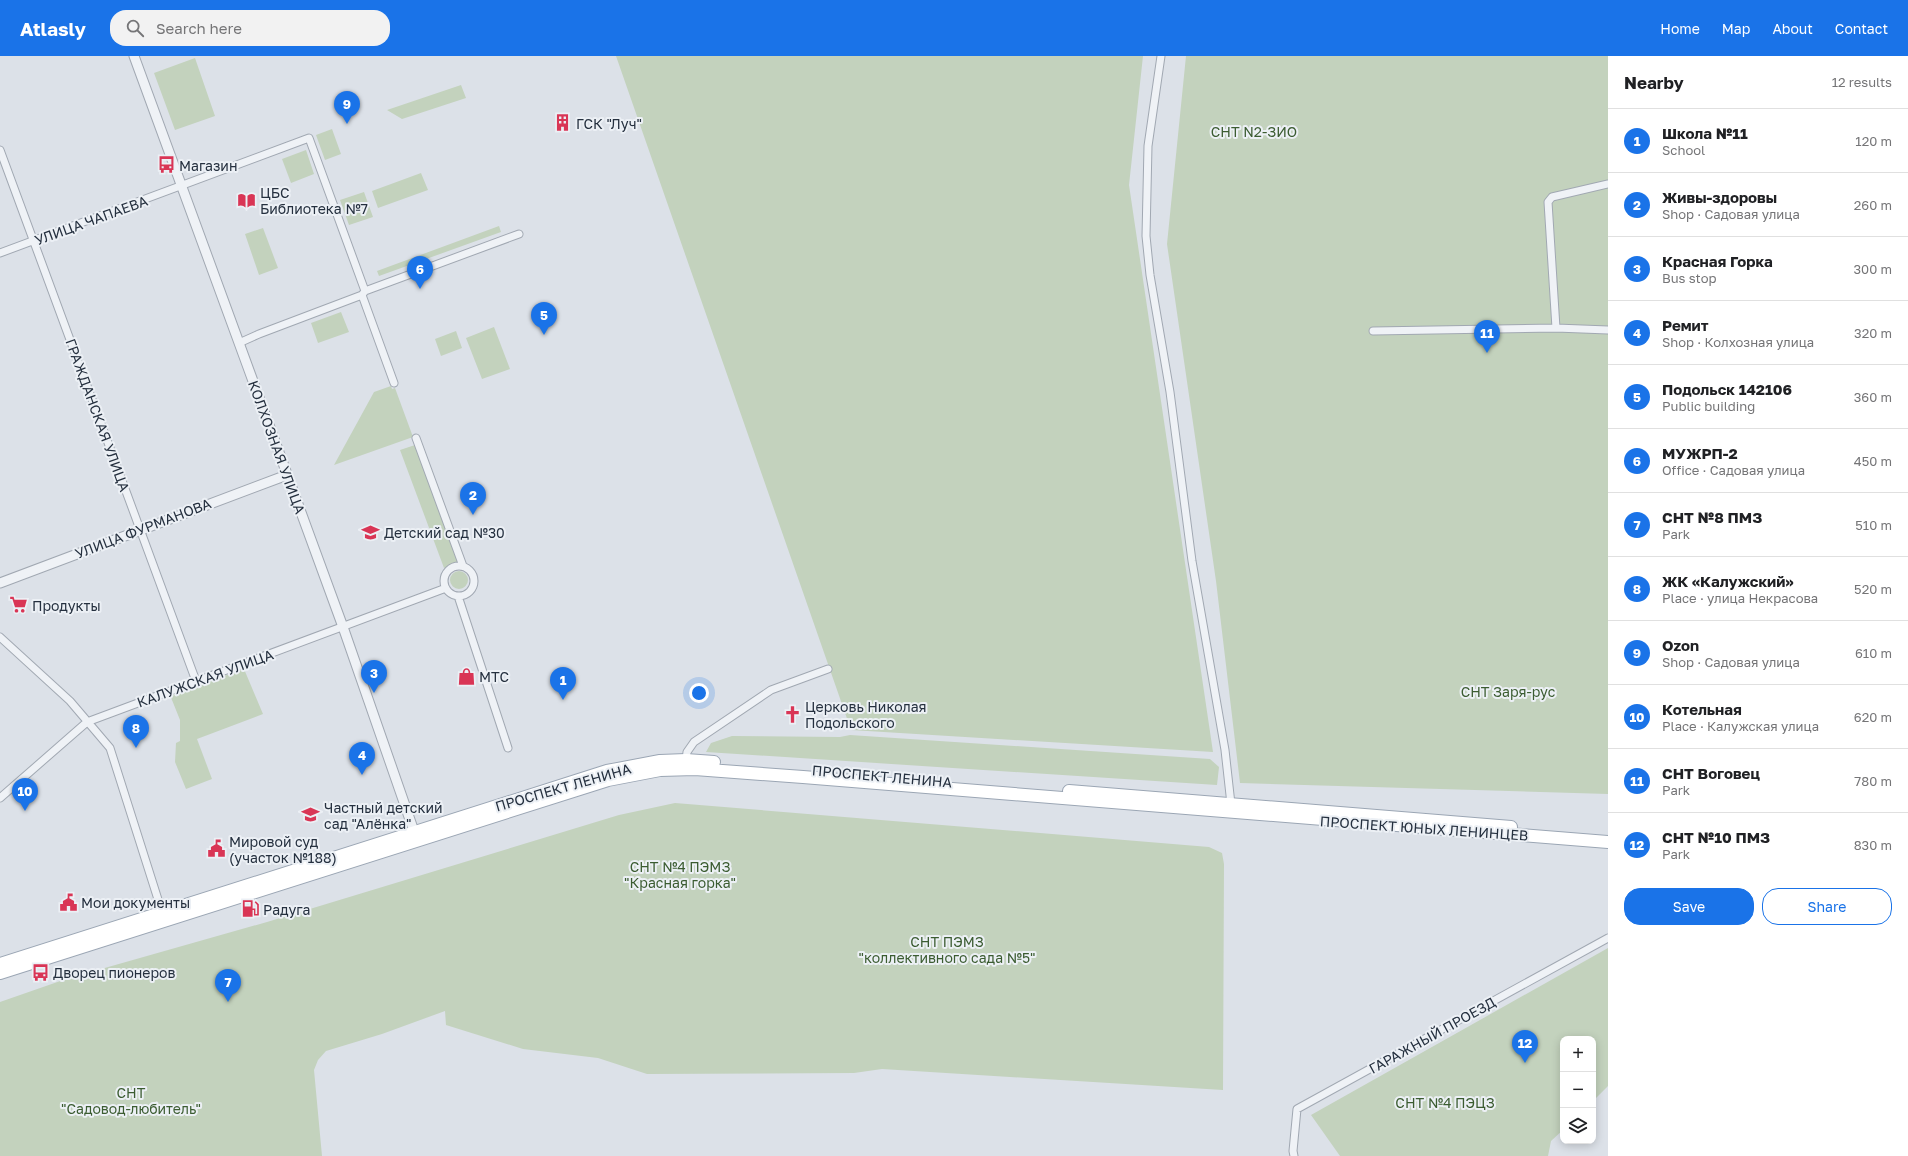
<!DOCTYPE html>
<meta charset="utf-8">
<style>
body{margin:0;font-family:"Golos Text",sans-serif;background:#f2f2f2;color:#202124}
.controls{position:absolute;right:12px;bottom:12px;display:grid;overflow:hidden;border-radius:8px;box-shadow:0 2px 10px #0003}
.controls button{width:36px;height:36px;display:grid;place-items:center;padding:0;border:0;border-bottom:1px solid #e0e0e0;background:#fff;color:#202124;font:20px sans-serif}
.you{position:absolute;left:699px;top:637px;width:14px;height:14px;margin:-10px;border:3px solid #fff;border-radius:50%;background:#1a73e8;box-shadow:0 0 0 6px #1a73e833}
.badge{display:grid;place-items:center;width:26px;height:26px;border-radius:50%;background:#1a73e8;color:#fff;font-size:13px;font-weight:700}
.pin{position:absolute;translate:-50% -33px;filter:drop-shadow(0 1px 2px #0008)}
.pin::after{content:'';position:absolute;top:21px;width:14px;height:12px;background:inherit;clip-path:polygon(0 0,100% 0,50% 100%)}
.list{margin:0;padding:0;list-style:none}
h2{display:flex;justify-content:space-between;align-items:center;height:52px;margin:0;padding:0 16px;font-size:17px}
h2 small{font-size:13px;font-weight:400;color:#757577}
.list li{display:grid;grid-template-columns:26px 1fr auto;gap:12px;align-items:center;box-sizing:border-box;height:64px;padding:0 16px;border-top:1px solid #e0e0e0}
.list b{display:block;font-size:15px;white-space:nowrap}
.list p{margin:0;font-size:13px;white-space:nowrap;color:#757577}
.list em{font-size:13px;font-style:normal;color:#757577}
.actions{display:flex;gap:8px;padding:12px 16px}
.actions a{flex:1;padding:9px 0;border:1px solid #1a73e8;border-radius:16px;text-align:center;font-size:14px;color:#1a73e8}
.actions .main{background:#1a73e8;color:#fff}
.icon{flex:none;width:22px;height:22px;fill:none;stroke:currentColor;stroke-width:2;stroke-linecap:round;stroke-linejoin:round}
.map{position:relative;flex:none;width:1608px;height:1100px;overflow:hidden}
header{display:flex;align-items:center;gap:24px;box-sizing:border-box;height:56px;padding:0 20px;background:#1a73e8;color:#fff}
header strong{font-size:19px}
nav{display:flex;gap:22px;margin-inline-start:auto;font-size:14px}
.search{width:280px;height:36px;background:#f2f2f2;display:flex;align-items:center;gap:10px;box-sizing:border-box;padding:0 14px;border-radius:16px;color:#757577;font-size:15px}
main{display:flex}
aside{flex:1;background:#fff}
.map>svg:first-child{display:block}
</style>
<header>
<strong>Atlasly</strong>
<div class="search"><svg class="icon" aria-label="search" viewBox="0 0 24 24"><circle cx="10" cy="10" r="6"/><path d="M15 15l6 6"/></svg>Search here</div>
<nav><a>Home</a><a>Map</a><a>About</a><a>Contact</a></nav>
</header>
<main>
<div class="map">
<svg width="1608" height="1100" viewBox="0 0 1608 1100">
<rect width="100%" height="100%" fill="#dce1e8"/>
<path fill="#c3d2bd" d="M616 0H1143L1129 129 1213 696 851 674Z
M1186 0H1608V738L1240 727 1216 525 1167 188Z
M195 2 215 60 175 74 154 17Z
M461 29 466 42 402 63 387 54Z
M332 73 341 98 325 104 316 79Z
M306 94 314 118 291 127 282 103Z
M421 117 428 134 378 152 372 135Z
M364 136 373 161 349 169 340 144Z
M499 170 501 176 379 220 377 215Z
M263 172 278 212 259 219 245 178Z
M341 256 349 276 318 287 311 267Z
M494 271 510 313 482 323 466 282Z
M456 275 462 292 441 300 435 283Z
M391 330 392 333 395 332 413 381 334 409 374 336Z
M415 389 458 506 444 512 400 394Z
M450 524a9 9 0 1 1 18 0a9 9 0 1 1-18 0Z
M244 613 263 658 197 683 212 723 186 733 175 706 176 687 180 685V664L170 639Z
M850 679 1210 703 1219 711 1217 729 706 696 711 687 732 680 840 681Z
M675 747 1209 791 1222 797 1224 808 1223 1034 882 1013 854 1017 647 1018 598 1002 523 993 446 969 445 955 382 978 326 995 318 1004 314 1014 322 1100H0V946L66 923 267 866 619 759Z
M1608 892V1030L1593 1045V983H1563V1074L1551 1085 1548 1100H1340L1311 1059Z"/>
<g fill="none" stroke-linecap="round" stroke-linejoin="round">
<defs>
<path id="minor" d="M1161 0 1148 90 1146 180 1150 219 1170 336 1192 505 1225 694 1231 748
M0 94 196 625
M0 197 309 82 365 235
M362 239 394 327
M1556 272 1548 146 1552 141 1608 128
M1373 275 1556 272 1608 274
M239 287 259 278 362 239 365 235 519 178
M416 382 463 510
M444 525a15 15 0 1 1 30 0a15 15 0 1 1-30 0Z
M458 540 508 692
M0 581 70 645 110 692 162 856
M686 704 687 696 694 686 771 634 828 613
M0 742 87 666 446 532
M1294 1100 1293 1095 1297 1053 1608 882"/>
<path id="tertiary" d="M134 0 343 571 416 781
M0 527 287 419"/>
<path id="primary" d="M1069 735 1511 771
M0 908 607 715 660 705 686 704 714 706
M0 917 608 724 660 714 695 713 803 721 1608 786"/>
</defs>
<use href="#minor" stroke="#a1a8b2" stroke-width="9"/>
<use href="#tertiary" stroke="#a1a8b2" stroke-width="11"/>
<use href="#primary" stroke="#9ba6b4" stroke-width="14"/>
<use href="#minor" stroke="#eff2f6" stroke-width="7"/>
<use href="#tertiary" stroke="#eff2f6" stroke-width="9"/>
<use href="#primary" stroke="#fff" stroke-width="12"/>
</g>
<defs>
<symbol id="building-bare" viewBox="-9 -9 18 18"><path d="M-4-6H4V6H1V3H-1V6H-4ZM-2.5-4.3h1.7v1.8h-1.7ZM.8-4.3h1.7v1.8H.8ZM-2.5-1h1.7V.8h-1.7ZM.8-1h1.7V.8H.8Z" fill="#d93555" stroke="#ecf0f5" stroke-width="2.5" paint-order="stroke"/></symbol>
<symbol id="bus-bare" viewBox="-9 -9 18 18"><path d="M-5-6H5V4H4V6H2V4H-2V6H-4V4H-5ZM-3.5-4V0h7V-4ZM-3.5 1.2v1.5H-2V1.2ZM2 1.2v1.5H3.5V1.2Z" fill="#d93555" stroke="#ecf0f5" stroke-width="2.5" paint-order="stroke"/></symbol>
<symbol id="library-bare" viewBox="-9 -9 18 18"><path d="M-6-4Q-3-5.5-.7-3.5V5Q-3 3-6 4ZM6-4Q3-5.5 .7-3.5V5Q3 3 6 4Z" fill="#d93555" stroke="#ecf0f5" stroke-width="2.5" paint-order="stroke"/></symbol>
<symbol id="school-bare" viewBox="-9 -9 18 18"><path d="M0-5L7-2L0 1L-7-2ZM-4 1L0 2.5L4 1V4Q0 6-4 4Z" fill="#d93555" stroke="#ecf0f5" stroke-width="2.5" paint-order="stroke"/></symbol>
<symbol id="supermarket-bare" viewBox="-9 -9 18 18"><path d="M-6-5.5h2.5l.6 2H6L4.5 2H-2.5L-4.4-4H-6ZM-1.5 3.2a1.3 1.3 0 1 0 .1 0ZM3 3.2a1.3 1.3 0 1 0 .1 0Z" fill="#d93555" stroke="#ecf0f5" stroke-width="2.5" paint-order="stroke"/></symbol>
<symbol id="shop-bare" viewBox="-9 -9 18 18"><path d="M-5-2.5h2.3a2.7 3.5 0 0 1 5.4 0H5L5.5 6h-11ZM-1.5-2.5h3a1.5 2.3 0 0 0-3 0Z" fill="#d93555" stroke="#ecf0f5" stroke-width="2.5" paint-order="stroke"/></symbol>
<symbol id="church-bare" viewBox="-9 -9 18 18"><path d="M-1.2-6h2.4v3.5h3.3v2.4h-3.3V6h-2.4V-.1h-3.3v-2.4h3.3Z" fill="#d93555" stroke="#ecf0f5" stroke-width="2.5" paint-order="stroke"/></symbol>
<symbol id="civic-bare" viewBox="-9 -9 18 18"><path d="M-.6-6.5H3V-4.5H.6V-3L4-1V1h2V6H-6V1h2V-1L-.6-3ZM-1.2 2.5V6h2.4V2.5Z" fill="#d93555" stroke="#ecf0f5" stroke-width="2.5" paint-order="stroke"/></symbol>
<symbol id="fuel-bare" viewBox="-9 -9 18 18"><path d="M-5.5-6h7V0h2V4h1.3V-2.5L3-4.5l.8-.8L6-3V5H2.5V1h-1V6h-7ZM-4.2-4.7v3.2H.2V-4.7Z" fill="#d93555" stroke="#ecf0f5" stroke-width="2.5" paint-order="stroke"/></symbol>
</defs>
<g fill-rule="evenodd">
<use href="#building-bare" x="550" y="54" width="25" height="25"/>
<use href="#bus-bare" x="154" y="96" width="25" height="25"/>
<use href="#library-bare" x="234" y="132" width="25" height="25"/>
<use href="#school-bare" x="358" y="464" width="25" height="25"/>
<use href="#supermarket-bare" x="6" y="536" width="25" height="25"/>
<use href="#shop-bare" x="454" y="608" width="25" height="25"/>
<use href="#church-bare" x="780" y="646" width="25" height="25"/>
<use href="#school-bare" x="298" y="746" width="25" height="25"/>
<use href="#civic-bare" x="204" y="780" width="25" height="25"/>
<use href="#civic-bare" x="56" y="834" width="25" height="25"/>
<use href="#fuel-bare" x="238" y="840" width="25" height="25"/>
<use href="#bus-bare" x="28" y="904" width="25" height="25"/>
</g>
<g text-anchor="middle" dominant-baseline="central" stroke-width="4" stroke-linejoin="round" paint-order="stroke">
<g font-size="14" fill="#25303f" stroke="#ecf0f5" text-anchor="start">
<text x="576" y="67">ГСК "Луч"</text>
<text x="179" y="109">Магазин</text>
<text x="260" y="136">ЦБС<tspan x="260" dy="16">Библиотека №7</tspan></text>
<text x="384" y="476">Детский сад №30</text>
<text x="32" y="549">Продукты</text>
<text x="479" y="620">МТС</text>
<text x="805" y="650">Церковь Николая<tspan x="805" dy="16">Подольского</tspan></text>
<text x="324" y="751">Частный детский<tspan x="324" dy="16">сад "Алёнка"</tspan></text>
<text x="229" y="785">Мировой суд<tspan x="229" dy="16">(участок №188)</tspan></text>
<text x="81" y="846">Мои документы</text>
<text x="263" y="853">Радуга</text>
<text x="53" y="916">Дворец пионеров</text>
</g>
<g font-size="14" fill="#3b5c31" stroke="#ecf0f5">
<text x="1254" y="75">СНТ N2-ЗИО</text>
<text x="1508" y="635">СНТ Заря-рус</text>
<text x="680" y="810">СНТ №4 ПЭМЗ<tspan x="680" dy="16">"Красная горка"</tspan></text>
<text x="947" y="885">СНТ ПЭМЗ<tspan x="947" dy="16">"коллективного сада №5"</tspan></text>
<text x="131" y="1036">СНТ<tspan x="131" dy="16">"Садовод-любитель"</tspan></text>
<text x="1445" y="1046">СНТ №4 ПЭЦЗ</text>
</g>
<g font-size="14" fill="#25303f" stroke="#ecf0f5">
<text transform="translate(91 164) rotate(-20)">УЛИЦА ЧАПАЕВА</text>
<text transform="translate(98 359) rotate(70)">ГРАЖДАНСКАЯ УЛИЦА</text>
<text transform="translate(277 391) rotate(70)">КОЛХОЗНАЯ УЛИЦА</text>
<text transform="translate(143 472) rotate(-21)">УЛИЦА ФУРМАНОВА</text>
<text transform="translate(205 622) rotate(-20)">КАЛУЖСКАЯ УЛИЦА</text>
<text transform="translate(882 720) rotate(5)">ПРОСПЕКТ ЛЕНИНА</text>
<text transform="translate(563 731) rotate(-16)">ПРОСПЕКТ ЛЕНИНА</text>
<text transform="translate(1424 772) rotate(4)">ПРОСПЕКТ ЮНЫХ ЛЕНИНЦЕВ</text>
<text transform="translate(1432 979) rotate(-29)">ГАРАЖНЫЙ ПРОЕЗД</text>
</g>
</g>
</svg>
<div class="controls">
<button>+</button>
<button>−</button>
<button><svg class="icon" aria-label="layers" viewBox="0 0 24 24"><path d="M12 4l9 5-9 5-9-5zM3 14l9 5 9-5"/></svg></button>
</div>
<div class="you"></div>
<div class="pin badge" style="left:563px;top:644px">1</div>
<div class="pin badge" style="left:473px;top:459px">2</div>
<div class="pin badge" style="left:374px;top:637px">3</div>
<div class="pin badge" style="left:362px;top:719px">4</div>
<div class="pin badge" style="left:544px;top:279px">5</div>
<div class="pin badge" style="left:420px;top:233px">6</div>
<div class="pin badge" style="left:228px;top:946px">7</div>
<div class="pin badge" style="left:136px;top:692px">8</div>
<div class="pin badge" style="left:347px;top:68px">9</div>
<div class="pin badge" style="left:25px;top:755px">10</div>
<div class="pin badge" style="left:1487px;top:297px">11</div>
<div class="pin badge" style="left:1525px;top:1007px">12</div>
</div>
<aside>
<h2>Nearby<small>12 results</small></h2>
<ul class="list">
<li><span class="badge">1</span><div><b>Школа №11</b><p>School</p></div><em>120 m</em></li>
<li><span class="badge">2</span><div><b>Живы-здоровы</b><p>Shop · Садовая улица</p></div><em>260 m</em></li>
<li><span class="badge">3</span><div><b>Красная Горка</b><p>Bus stop</p></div><em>300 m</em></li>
<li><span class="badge">4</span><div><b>Ремит</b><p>Shop · Колхозная улица</p></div><em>320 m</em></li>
<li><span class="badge">5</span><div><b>Подольск 142106</b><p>Public building</p></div><em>360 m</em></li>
<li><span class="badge">6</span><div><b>МУЖРП-2</b><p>Office · Садовая улица</p></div><em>450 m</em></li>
<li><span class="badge">7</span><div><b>СНТ №8 ПМЗ</b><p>Park</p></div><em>510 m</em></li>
<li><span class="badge">8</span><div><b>ЖК «Калужский»</b><p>Place · улица Некрасова</p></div><em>520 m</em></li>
<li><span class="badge">9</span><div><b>Ozon</b><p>Shop · Садовая улица</p></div><em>610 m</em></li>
<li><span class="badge">10</span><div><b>Котельная</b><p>Place · Калужская улица</p></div><em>620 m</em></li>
<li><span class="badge">11</span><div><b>СНТ Воговец</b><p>Park</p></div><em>780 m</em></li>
<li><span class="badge">12</span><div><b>СНТ №10 ПМЗ</b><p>Park</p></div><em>830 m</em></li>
</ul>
<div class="actions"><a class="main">Save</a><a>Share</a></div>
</aside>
</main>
